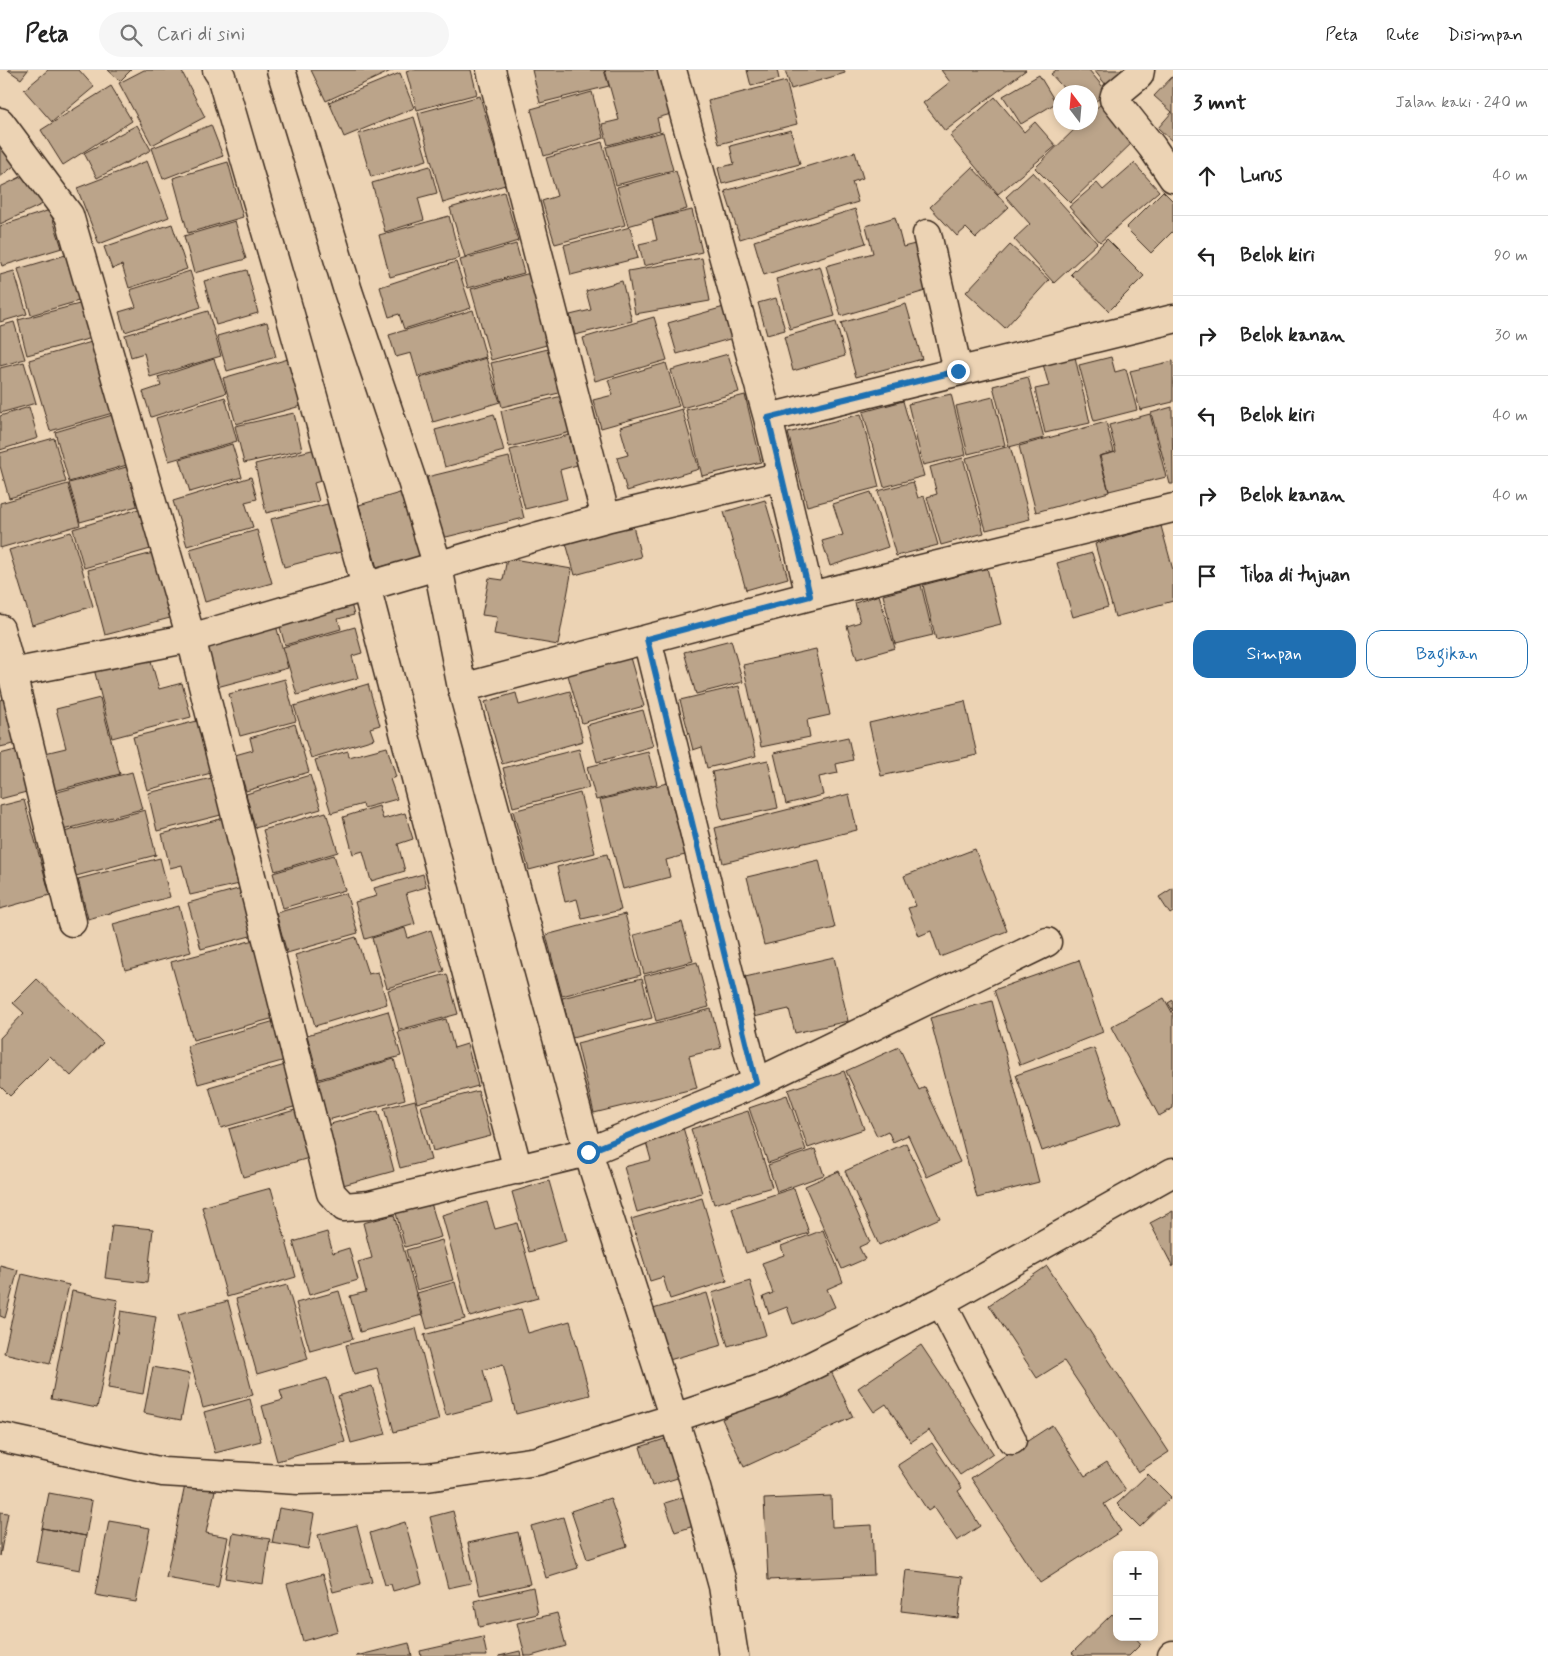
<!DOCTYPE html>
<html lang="id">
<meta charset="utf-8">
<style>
body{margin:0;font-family:Mynerve,sans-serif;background:#f6f6f6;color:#222}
.controls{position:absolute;right:15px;bottom:15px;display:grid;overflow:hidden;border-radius:10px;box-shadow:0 2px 8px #0003}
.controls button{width:45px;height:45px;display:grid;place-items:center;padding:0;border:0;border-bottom:1px solid #e0e0e0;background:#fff;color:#222;font:25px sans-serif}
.compass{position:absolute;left:1053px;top:15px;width:45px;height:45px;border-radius:50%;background:#fff;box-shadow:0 2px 8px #0003;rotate:344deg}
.stop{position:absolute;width:15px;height:15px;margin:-11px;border:4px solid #1f6fb2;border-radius:50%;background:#fff}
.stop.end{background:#1f6fb2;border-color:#fff;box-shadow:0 1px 5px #0008}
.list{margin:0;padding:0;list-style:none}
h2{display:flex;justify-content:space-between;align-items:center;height:65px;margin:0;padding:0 20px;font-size:21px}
h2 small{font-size:16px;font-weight:400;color:#767676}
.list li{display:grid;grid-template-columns:32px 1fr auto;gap:15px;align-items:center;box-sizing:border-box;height:80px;padding:0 20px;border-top:1px solid #e0e0e0}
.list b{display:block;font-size:19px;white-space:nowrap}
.list em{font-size:16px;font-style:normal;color:#767676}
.actions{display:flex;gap:10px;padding:15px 20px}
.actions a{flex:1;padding:11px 0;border:1px solid #1f6fb2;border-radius:15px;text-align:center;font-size:18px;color:#1f6fb2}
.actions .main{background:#1f6fb2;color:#fff}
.icon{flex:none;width:28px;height:28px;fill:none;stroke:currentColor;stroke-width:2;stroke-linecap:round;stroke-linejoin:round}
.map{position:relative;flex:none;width:1173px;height:1586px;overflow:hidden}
header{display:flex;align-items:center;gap:30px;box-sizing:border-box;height:70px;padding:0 25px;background:#fff;border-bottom:1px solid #e0e0e0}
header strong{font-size:24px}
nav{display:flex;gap:28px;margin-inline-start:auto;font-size:18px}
.search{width:350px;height:45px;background:#f6f6f6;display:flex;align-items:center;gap:12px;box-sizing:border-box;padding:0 18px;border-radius:28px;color:#767676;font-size:19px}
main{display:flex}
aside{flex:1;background:#fff}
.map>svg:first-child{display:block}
</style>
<header>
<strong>Peta</strong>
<div class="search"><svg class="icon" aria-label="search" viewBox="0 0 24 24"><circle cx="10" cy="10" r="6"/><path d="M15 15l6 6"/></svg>Cari di sini</div>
<nav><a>Peta</a><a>Rute</a><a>Disimpan</a></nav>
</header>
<main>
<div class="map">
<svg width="1173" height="1586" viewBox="0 0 1173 1586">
<rect width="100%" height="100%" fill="#ecd3b4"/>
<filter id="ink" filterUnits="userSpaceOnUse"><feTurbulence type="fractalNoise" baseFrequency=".02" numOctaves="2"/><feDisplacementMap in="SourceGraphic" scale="10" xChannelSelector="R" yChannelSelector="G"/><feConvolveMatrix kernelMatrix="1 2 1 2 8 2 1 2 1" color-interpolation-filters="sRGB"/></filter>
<g filter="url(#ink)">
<path fill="#bba48a" stroke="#3b2a1e" d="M8 0H28L21 9Z
M48 0H79L94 17 52 52 24 20Z
M108 0H131L120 11Z
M144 0H181L205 47 152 75 119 13Z
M311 0H393L326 31Z
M409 0H471L477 24 417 40 406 1Z
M532 0H604L609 16 540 33Z
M605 0H659L671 44 657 48 660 61 608 75 602 54 619 50Z
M747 0H777L779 9 751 16Z
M785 0H844L845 3 791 19Z
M941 0H1026L945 61 923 33 950 12Z
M1056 0H1089L1107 22 1090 36V22H1067L1051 4Z
M1094 0H1129L1110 20Z
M400 3 414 38 344 67 329 32Z
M1039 5 1056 33 1021 54 1003 26Z
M1173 6V72L1158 58 1172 42 1154 26Z
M786 11 797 54 719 74 708 31Z
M111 16 132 51 63 95 41 60Z
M592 22 604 68 544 86 531 39Z
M480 26 505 115 443 133 418 43Z
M995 27 1024 62 1035 52 1056 76 998 124 950 66Z
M1103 32 1138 67 1070 133 1035 98 1082 52H1090V44Z
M414 47 427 90 371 107 358 64Z
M137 55 151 80 97 108 84 83Z
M211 55 223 86 163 109 152 78Z
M791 60 800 94 722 114 718 98 734 94 730 76Z
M663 62 673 100 616 115 606 77Z
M9 69 24 88 0 107V76Z
M602 72 625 155 555 174 542 131 557 126 546 88Z
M855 82 863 108 852 112 858 132 740 169 725 121Z
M147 91 169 147 99 174 77 118Z
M228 92 243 147 188 163 173 108Z
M1134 93 1159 121 1100 172 1069 137 1097 113 1103 120Z
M430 96 437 123 418 128 424 150 385 162 372 113Z
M972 97 1009 137 976 168 966 158 957 166 930 137Z
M676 101 687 139 628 156 617 117Z
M31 102 45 133 0 154V117Z
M1033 102 1097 173 1054 213 1014 169 1030 154 1006 127Z
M1163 121 1173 131V161L1151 183 1126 158Z
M504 122 518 171 465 187 450 138Z
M855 139 866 173 764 205 754 171Z
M50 140 62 178 2 196 0 190V156Z
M692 140 702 182 644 196 639 174 657 170 652 149Z
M449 146 460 188 390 207 379 165Z
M895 147 903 177 919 173 932 219 841 246 826 196 873 183 866 156Z
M235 151 246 189 194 203 184 166Z
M172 154 187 199 129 218 122 195 112 199 104 177Z
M630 157 638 188 571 205 564 175Z
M1107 169 1144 206 1109 241 1071 204Z
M516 174 524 203 468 218 460 190Z
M1010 175 1049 210 1005 258 966 222Z
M69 184 82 230 31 245 18 199Z
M702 188 710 231 635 244 628 201Z
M456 192 471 238 404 259 399 244 389 247 380 217Z
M820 196 835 246 790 259 776 209Z
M247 200 258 243 216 255 204 211Z
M14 201 27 244 0 252V205Z
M190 201 201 237 125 262 119 242 136 237 130 220Z
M534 202 554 273 491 290 471 219Z
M622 211 632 251 575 265 570 245 591 240 586 221Z
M776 228 785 260 767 265 758 233Z
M87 232 96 267 27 285 18 250Z
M906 234 922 289 856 307 841 253Z
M724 237 733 268 677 284 668 253Z
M473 240 486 287 418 307 411 283 396 287 389 265Z
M208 241 221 286 150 307 144 283 131 287 125 265Z
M654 247 667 290 595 311 583 268Z
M14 252 25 289 0 296V256Z
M267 252 276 287 227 301 217 266Z
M836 252 845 286 793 301 784 267Z
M95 271 116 342 50 361 29 290Z
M552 278 563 322 502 337 491 293Z
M728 284 739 322 682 338 671 300Z
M295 287 308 334 236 354 223 308Z
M1075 287 1090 353 1045 363 1035 319 1049 316 1043 294Z
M1111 287 1115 302 1126 299 1137 340 1094 351 1079 295Z
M486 288 500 332 433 352 420 308Z
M214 289 226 323 151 347 143 322 161 316 158 307Z
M1173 291V332L1140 340 1130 301Z
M24 292 36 333 0 343V298Z
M666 293 679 336 601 358 593 330 613 325 608 310Z
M1028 307 1044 368 1009 377 993 316Z
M951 324 966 385 923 395 908 334Z
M745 325 761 392 702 406 686 340Z
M562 326 571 362 509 377 501 341Z
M225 327 237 371 169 391 156 348Z
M993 327 1005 375 968 384 956 336Z
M903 331 924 406 884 417 863 342Z
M29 337 38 368 0 380V346Z
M1172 337 1173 414H1170L1151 343Z
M682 339 699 399 627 421 617 388 628 385 620 357Z
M294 343 302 380 244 393 235 356Z
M116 344 130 394 69 412 55 362Z
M494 344 504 381 445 397 435 360Z
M861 344 879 417 807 436 788 363Z
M1150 344 1166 407 1109 421 1100 386 1116 382 1109 355Z
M1106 352 1114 382 1099 386 1109 422 1036 442 1019 376Z
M569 365 577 395 560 400 567 429 525 439 510 380Z
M54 368 66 412 9 428 0 396V383Z
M232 374 242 407 190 422 180 389Z
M1010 376 1030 449 986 460 966 388Z
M320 378 328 409 314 413 319 431 266 443 255 394Z
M509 387 524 448 442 468 427 407Z
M963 388 984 463 941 475 927 427 937 424 930 397Z
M130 396 141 435 80 452 69 413Z
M251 407 257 429 245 432 253 457 187 476 173 431Z
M913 412 918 428 924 426 938 475 896 486 878 421Z
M68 414 80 455 0 478V433Z
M403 422 421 486 377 498 359 435Z
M871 422 888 477 830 496 822 471 843 465 833 434Z
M765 430 788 508 746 520 724 442Z
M331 433 344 481 284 497 271 449Z
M142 438 154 478 84 498 73 459Z
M633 456 641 487 575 505 566 473Z
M1161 456 1173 500V531L1115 547 1095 474Z
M257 460 272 513 205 532 190 479Z
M71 462 93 536 32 555 9 480Z
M153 483 170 548 105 565 88 500Z
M1092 483 1108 537 1073 547 1057 493Z
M507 488 572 499 558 575 494 564 497 547 482 545 489 508 503 510Z
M987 498 1001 554 936 570 923 515Z
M921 515 933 565 895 574 883 525Z
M879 525 895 578 857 589 847 556 860 552 855 533Z
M350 530 354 545 338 549 341 559 285 575 278 550Z
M273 545 288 598 217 617 205 573Z
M355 557 362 583 352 586 358 608 297 625 283 577Z
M731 570 743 612 696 624 684 582Z
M816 579 830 645 807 650 810 667 761 677 743 595Z
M149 584 159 619 182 613 191 647 112 668 94 599Z
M629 584 644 636 582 653 567 602Z
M285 609 296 651 240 666 229 624Z
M368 614 380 655 370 658 374 669 311 688 294 636Z
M739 616 756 686 707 698 702 677 693 680 680 630Z
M570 621 583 671 502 694 485 632 516 623 519 635Z
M6 628 18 673 0 677V630Z
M100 628 120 704 54 721 45 683 66 678 56 639Z
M965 631 977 685 881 706 869 653Z
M643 640 653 676 597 692 587 655Z
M197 651 211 703 147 720 133 667Z
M295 654 309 702 246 721 235 685 253 680 250 668Z
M848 667 853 690 836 694 838 703 819 707 823 725 786 734 774 683Z
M387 677 396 707 390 709 397 729 364 738 363 734 331 743 315 690 348 681 349 687Z
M23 678 34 720 0 729V684Z
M579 679 589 718 513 737 503 698Z
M648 682 657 714 596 730 587 697Z
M768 690 778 738 722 750 712 702Z
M132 702 142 739 63 760 54 723Z
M310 705 321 739 255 758 246 724Z
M216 707 225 744 157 761 148 723Z
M667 713 685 785 666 790 670 807 623 819 600 730Z
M580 723 595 783 529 800 513 741Z
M849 724 857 760 723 793 715 758Z
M24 730 50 825 0 839V736Z
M379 736 383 749 405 743 413 769 398 774 405 801 371 811 363 781 353 784 343 747Z
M145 740 156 785 76 806 64 762Z
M326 742 338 782 275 801 263 760Z
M228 747 244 813 190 825 182 795 170 798 162 764Z
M975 779 1007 861 940 887 931 861 919 866 908 838 916 836 904 806Z
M607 784 621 840 582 849 577 829 565 832 557 797Z
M334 785 345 820 283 838 273 803Z
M160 788 170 827 88 849 78 809Z
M819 790 835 858 764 875 747 807Z
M423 804 426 817 406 823 415 854 365 869 355 832 377 826 374 818Z
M245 817 258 864 201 879 188 833Z
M1173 818V842L1170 844 1159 827Z
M346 823 358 863 287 883 276 843Z
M179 836 191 882 125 900 113 854Z
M625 844 641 905 562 926 546 865Z
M682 852 693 891 644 904 634 865Z
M405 858 408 868 431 860 444 901 387 918 372 868Z
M356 867 368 904 378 902 387 934 315 956 295 885Z
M261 868 282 946 193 970 171 892Z
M834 887 848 951 795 963 789 939 754 947 745 907Z
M1079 890 1103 962 1020 995 994 920Z
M697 892 709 937 656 951 644 906Z
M447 904 458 944 399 960 388 920Z
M642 908 652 948 572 968 562 928Z
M37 909 103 973 71 1006 50 986 10 1026 0 1016V968L24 943 13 933Z
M1164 928 1173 944V1038L1159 1046 1111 957Z
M1173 930V941L1168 933Z
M992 931 1039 1112 977 1128 930 948Z
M711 939 721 978 689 986 697 1018 594 1043 577 973Z
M388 941 401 986 319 1009 307 965Z
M282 949 293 988 198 1014 187 976Z
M446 949 454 978 467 974 478 1016 417 1033 398 962Z
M899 977 919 1020 925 1017 960 1092 927 1107 908 1065 893 1072 888 1061 877 1066 846 1001Z
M1094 978 1121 1054 1042 1081 1016 1005Z
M394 989 405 1029 328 1050 317 1011Z
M292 993 304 1034 221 1058 209 1017Z
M844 1001 864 1059 808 1078 788 1020Z
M478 1021 491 1066 433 1081 421 1036Z
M787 1025 806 1080 768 1093 749 1038Z
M415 1030 431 1090 400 1098 384 1038Z
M302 1038 316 1086 243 1107 229 1059Z
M378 1041 394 1101 343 1115 327 1055Z
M748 1041 772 1117 714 1134 691 1059Z
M682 1054 702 1123 637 1142 624 1097 651 1090 644 1065Z
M906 1073 940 1148 879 1175 845 1101Z
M815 1079 824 1105 777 1122 768 1095Z
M839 1101 870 1172 859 1177 865 1189 842 1199 805 1116Z
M549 1111 566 1171 529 1182 512 1122Z
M271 1118 296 1207 227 1227 202 1137Z
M794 1118 809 1163 746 1183 732 1138Z
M702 1128 727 1211 670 1229 663 1207 650 1211 631 1149Z
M487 1132 495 1159 517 1153 538 1228 470 1247 442 1145Z
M431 1133 441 1167 405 1177 396 1143Z
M1173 1141V1197L1150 1153Z
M394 1145 422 1245 360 1262 350 1226 366 1222 358 1192 372 1188 363 1153Z
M112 1155 153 1159 147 1213 105 1208Z
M823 1160 843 1212 827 1219 835 1237 793 1254 787 1237 769 1244 763 1227 773 1223 762 1193 784 1185 781 1176Z
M327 1162 333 1183 349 1178 358 1210 309 1225 293 1172Z
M442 1170 453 1210 417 1220 406 1180Z
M0 1195 18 1200 5 1248 0 1246Z
M1047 1196 1169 1382 1138 1402 1064 1291 1037 1308 989 1235Z
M22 1204 69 1215 50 1294 4 1283Z
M750 1211 766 1265 728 1276 712 1223Z
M455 1212 465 1249 427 1259 417 1223Z
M287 1215 308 1289 257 1304 236 1229Z
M72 1221 118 1230 97 1338 51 1329Z
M339 1221 353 1269 310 1281 296 1233Z
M707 1223 722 1275 669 1290 653 1239Z
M228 1231 253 1325 203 1338 178 1244Z
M521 1239 528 1263 570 1251 590 1325 516 1344 503 1294 483 1300 492 1333 446 1345 424 1265Z
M121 1241 156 1247 143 1324 108 1318Z
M416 1258 439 1350 394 1362 377 1298 354 1304 346 1275Z
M921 1275 993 1383 960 1405 929 1360 911 1372 886 1334 874 1342 858 1318Z
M153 1297 190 1304 181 1350 144 1343Z
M830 1299 853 1347 744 1397 722 1349Z
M327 1308 345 1372 277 1391 262 1336 283 1330 280 1321Z
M372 1316 386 1364 351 1373 338 1326Z
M250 1329 261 1371 215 1383 204 1342Z
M1052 1355 1085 1406 1107 1392 1126 1420 1104 1434 1121 1461 1040 1513 971 1408Z
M674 1366 687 1405 652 1416 640 1377Z
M932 1373 962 1418 958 1421 980 1456 957 1471 934 1437 928 1441 898 1395Z
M1148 1404 1171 1427 1140 1457 1117 1434Z
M185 1415 215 1420 206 1463 228 1467 218 1517 166 1508Z
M49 1423 92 1431 86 1466 42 1458Z
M690 1425 700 1454 675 1462 665 1433Z
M831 1426 832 1457 872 1455 874 1505 768 1510 764 1429Z
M610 1428 627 1476 587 1489 571 1441Z
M279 1438 314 1444 308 1479 272 1473Z
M453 1441 471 1513 448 1518 430 1447Z
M0 1442 8 1443 0 1486Z
M563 1447 578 1498 546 1508 531 1456Z
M109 1451 150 1458 136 1532 95 1525Z
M405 1452 422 1513 393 1521 391 1514 385 1515 370 1463Z
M357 1455 372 1512 333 1522 318 1465Z
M42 1458 86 1466 80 1500 36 1492Z
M518 1462 530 1514 480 1525 468 1473Z
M233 1463 270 1469 263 1514 225 1508Z
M906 1500 963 1507 958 1548 901 1541Z
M323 1504 338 1561 303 1571 287 1514Z
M533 1517 538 1544 479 1557 474 1531Z
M557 1543 566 1576 531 1586H525L517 1553Z
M1112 1544 1117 1549V1567H1135L1141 1574 1129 1586H1076L1072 1583Z
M483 1567 487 1586H421L420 1581Z
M409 1573 412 1586H356Z
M520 1581 521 1586H499Z"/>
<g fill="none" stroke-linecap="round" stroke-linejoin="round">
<defs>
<path id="minor" d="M217 0 221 6 289 241 366 516 518 1100
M281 0 348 221 412 411 438 497 462 618 588 1082 695 1414 723 1516 734 1586
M491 0 606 448
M672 0 768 348 810 526
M1140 0 1139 5 1115 25 1114 29 1152 77 1173 108
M0 52 69 145 191 568 331 1123 344 1137 369 1135 588 1082 756 1013 1047 872
M927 164 958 301
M768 348 1173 249
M0 559 12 603 72 852
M647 569 756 1013
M12 603 191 568 539 466 606 448 782 406
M462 618 810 526 1173 438
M941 1232 1012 1370
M0 1367 163 1402 298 1410 427 1407 537 1391 674 1348 775 1314 941 1232 1173 1102
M1172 1586 1173 1585"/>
</defs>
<use href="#minor" stroke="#3b2a1e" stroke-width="31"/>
<use href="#minor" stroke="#ecd3b4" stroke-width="28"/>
</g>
</g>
<g fill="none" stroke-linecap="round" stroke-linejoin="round" filter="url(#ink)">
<path stroke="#1f6fb2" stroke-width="6" d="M588 1082 756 1013 647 569 810 526 768 348 958 301"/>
</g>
</svg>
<div class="controls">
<button>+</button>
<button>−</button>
</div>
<svg class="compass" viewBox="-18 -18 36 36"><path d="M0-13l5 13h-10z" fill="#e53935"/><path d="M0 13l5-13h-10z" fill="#767676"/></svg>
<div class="stop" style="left:588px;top:1082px"></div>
<div class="stop end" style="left:958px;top:301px"></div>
</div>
<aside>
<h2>3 mnt<small>Jalan kaki · 240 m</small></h2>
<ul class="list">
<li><svg class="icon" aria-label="ahead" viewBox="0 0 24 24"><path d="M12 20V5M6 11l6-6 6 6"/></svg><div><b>Lurus</b></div><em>40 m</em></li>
<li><svg class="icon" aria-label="left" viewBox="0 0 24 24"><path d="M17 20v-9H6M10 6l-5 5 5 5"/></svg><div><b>Belok kiri</b></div><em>90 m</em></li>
<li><svg class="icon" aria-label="right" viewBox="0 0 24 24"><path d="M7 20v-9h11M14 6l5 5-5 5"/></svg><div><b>Belok kanan</b></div><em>30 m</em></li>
<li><svg class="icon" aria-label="left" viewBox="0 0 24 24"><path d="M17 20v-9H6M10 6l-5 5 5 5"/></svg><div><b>Belok kiri</b></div><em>40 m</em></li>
<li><svg class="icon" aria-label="right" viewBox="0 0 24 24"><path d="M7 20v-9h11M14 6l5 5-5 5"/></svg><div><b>Belok kanan</b></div><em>40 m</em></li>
<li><svg class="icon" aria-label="arrive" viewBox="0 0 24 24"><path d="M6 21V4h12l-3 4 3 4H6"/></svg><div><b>Tiba di tujuan</b></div></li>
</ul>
<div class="actions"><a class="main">Simpan</a><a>Bagikan</a></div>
</aside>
</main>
